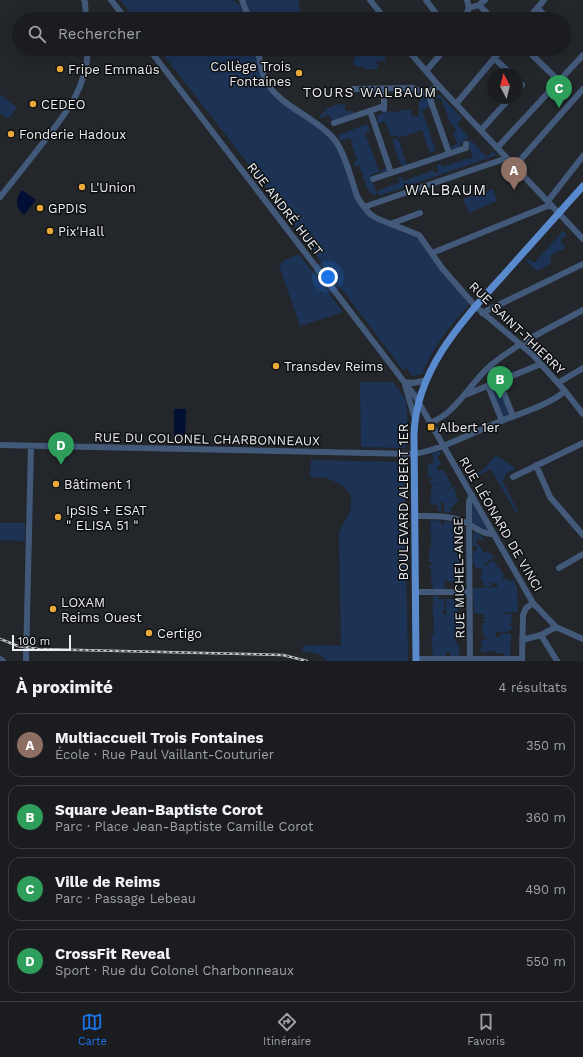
<!DOCTYPE html>
<html lang="fr">
<meta charset="utf-8">
<style>
body{margin:0;font-family:"Work Sans",sans-serif;background:#232529;color:#f1f3f6}
.compass{position:absolute;left:487px;top:68px;width:36px;height:36px;border-radius:50%;background:#1a1c20;box-shadow:0 4px 16px #0002;rotate:353deg}
.scale{position:absolute;left:12px;bottom:10px;width:59px;box-sizing:border-box;padding-left:4px;border:2px solid #ebedf1;border-top:0;font-size:11px;line-height:14px;white-space:nowrap;color:#ebedf1;-webkit-text-stroke:3px #0e0f11;paint-order:stroke}
.you{position:absolute;left:328px;top:277px;width:14px;height:14px;margin:-10px;border:3px solid #fff;border-radius:50%;background:#1a73e8;box-shadow:0 0 0 6px #1a73e833}
.badge{display:grid;place-items:center;width:26px;height:26px;border-radius:50%;background:#1a73e8;color:#fff;font-size:13px;font-weight:700}
.pin{position:absolute;translate:-50% -33px;filter:drop-shadow(0 1px 2px #0008)}
.pin::after{content:'';position:absolute;top:21px;width:14px;height:12px;background:inherit;clip-path:polygon(0 0,100% 0,50% 100%)}
.list{margin:0;padding:0;list-style:none}
h2{display:flex;justify-content:space-between;align-items:center;height:52px;margin:0;padding:0 16px;font-size:17px}
h2 small{font-size:13px;font-weight:400;color:#9fa1a5}
.list li{display:grid;grid-template-columns:26px 1fr auto;gap:12px;align-items:center;box-sizing:border-box;height:64px;margin:0 8px 8px;padding:0 8px;border:1px solid #383a3e;border-radius:12px}
.list b{display:block;font-size:15px;white-space:nowrap}
.list p{margin:0;font-size:13px;white-space:nowrap;color:#9fa1a5}
.list em{font-size:13px;font-style:normal;color:#9fa1a5}
.icon{flex:none;width:22px;height:22px;fill:none;stroke:currentColor;stroke-width:2;stroke-linecap:round;stroke-linejoin:round}
.map{position:relative;flex:none;width:583px;height:661px;overflow:hidden}
.search{position:absolute;background:#1a1c20;box-shadow:0 4px 16px #0002;left:12px;right:12px;top:12px;height:44px;display:flex;align-items:center;gap:10px;box-sizing:border-box;padding:0 14px;border-radius:22px;color:#9fa1a5;font-size:15px}
.sheet{height:340px;background:#1a1c20}
nav{display:flex;justify-content:space-around;align-items:center;box-sizing:border-box;height:56px;border-top:1px solid #383a3e;background:#1a1c20;font-size:11px;color:#9fa1a5}
nav a{display:grid;justify-items:center;gap:2px}
nav .on{color:#1a73e8}
.map>svg:first-child{display:block}
</style>
<div class="map">
<svg width="583" height="661" viewBox="0 0 583 661">
<rect width="100%" height="100%" fill="#23262b"/>
<path fill="#1c3355" d="M120 0H233L241 6 247 19H135Z
M244 0H298L301 19H252Z
M159 49H255L264 82 321 128 336 144 369 216 377 222 418 238 468 303V306C449 326 433 348 422 374L412 376 407 368 403 370 306 242 273 196Z
M385 49V61H377L378 69H366L364 67H358L354 65 353 61 355 60 354 57Z
M0 94 17 108 8 119 0 113Z
M440 95 462 118 457 124 469 137 460 144 461 147 453 149 449 147 457 144 453 132 457 131 452 124 451 125 441 98 436 99 435 96Z
M423 97 426 98 430 107 422 110 436 151 430 153 422 130 398 138 407 166 403 167 402 163 400 164 392 140 398 138 397 135 391 137 385 121 377 124V116L386 111 397 112 400 110H411V116L419 117V102Z
M345 104V111H353L356 115 332 122 329 115 318 119 327 108H331L332 106H334V105Z
M365 125H368L370 131 365 133 379 171 387 168 388 171 385 173 383 171 371 175 377 194 372 195 367 188 359 165 355 167 353 163 357 161 350 138 340 141 338 135Z
M470 139 487 157 493 151 497 155 379 196 377 191 400 182 398 178 402 177 404 181 431 171H435V173L438 172 437 165 441 163 442 167 470 158 471 159H473L468 141Z
M493 189 497 201 469 213 463 199Z
M563 231 567 234 561 240V243L564 245 565 248 551 255 550 259 552 263 537 271 526 261 528 259 534 263Z
M299 254 343 312 300 326 279 265 285 260Z
M360 382H393L406 400 408 428V444L404 448 361 447Z
M498 384 512 414 504 418 490 387Z
M440 451 441 454 437 457 441 464 437 467 438 471 444 470 452 486 448 488 450 489 454 486 455 492H456V497H458V501L455 502V505L451 507V513L444 512V502H441V512L438 511V505H434L433 502 430 503 432 484 440 483H430V480H433V478L428 477V475H430L428 473V464L434 462 432 453Z
M496 455 516 469 505 474V478L502 480 518 512 516 513 491 469 468 480V478L484 469Z
M311 460 404 462 408 661H327L318 654 302 651 304 645 341 646 339 532 351 509V495L342 485 327 478 310 477Z
M472 502 489 531 471 523Z
M431 520 441 521V525H444V521L457 524V530L459 535 458 539 460 540V542H457V544H460V549H453L452 550 456 551V554H459V563H457L458 572 456 574H461V583H456L455 581 448 582V580H445L444 590H434V588H432L433 584H431L433 579H431V567H429V565H432V562H429V550H431V537L432 536V534H430Z
M0 523H25V541L0 540Z
M475 532 485 539 482 541 479 538 476 542 483 550 482 551 484 553 487 551 494 557 485 564 484 566 485 567 486 565 493 560 494 563 496 562 497 564 495 565 496 567 498 566 504 576 502 577 503 579 505 578 507 581 510 580 511 581 514 580 517 588 518 612 504 613V614H511L512 623H510V626H512V629L506 632H496V637H500V633L511 634 510 656H504V653H496V651L481 652V648L483 647V646L481 645V640L487 639V637H484V633L482 632V628H483V623H485V621H482V619H485V615L474 613 473 588 498 587 496 583H491V586H481L483 585V582L481 581V578L479 577H481V573L483 572V569L475 568V564L473 563V551H477L476 549 477 546H473V533Z
M433 596H438V599H444L445 610H443V614L446 615V599H454V596H459L458 612H456V616L459 617V620H462V628H459V634H456L454 638H456V643H458L460 657H450V652H446V657H433L432 650 433 646H432L431 636 435 635V634H433L434 627 432 625 434 624 432 605 435 604 434 602H433Z"/>
<path fill="#000f33" d="M22 190 36 200 24 215C15 208 15 198 22 190Z
M174 409H186L185 438H174Z"/>
<g fill="none" stroke-linecap="round" stroke-linejoin="round">
<path stroke="#42597a" stroke-width="6" d="M84 0 85 2 86 19
M111 0 126 19
M242 0 249 19
M370 0 385 19
M426 0 440 19
M467 0 469 8
M479 5 493 19
M537 8 549 19
M464 19 469 8 479 5 485 0
M528 19 544 0
M149 49 415 396 533 603 556 627 583 639
M257 49C260 59 261 70 265 79 279 107 315 116 334 139 344 150 352 182 357 196L361 203 370 214 378 219 419 235 442 268 475 306 533 355 565 391 583 414
M407 49 438 85 583 239
M526 49 559 81
M494 58 511 74
M426 71 445 49
M517 80 522 85 517 91
M353 89 413 88 427 94 438 85
M427 94 430 99 449 153
M456 104 502 49
M384 109V89
M370 111 391 173
M334 123 384 106
M481 130 510 98
M497 148 583 55
M515 166 583 89
M373 179 466 148V144
M0 197C14 180 28 162 42 144 66 113 86 90 88 49
M548 201 583 156
M364 207 507 158
M390 224 420 213
M432 253 550 205
M482 313 583 264
M490 366 499 381 513 416
M405 382 414 383 427 380
M558 383 583 368
M405 385 415 419
M488 386 502 421
M465 395 541 364
M431 423C436 420 442 417 447 413 463 400 474 380 490 366 517 343 552 327 583 310
M0 445 414 454C443 449 474 432 501 421 521 413 549 405 565 391
M536 465 550 497 583 535
M513 477 583 443
M415 516C432 516 447 515 462 521 473 525 482 535 494 534
M559 568 583 554
M415 592H470
M541 635 557 661
M522 640 541 635 556 627
M0 659 3 661
M416 659H522
M26 661 31 446
M470 661 469 524V501L472 495
M522 661 523 615 526 608 533 603"/>
<path stroke="#5a8ace" stroke-width="7" d="M416 661 414 433C417 366 466 317 508 270 533 242 558 214 583 186"/>
<defs>
<path id="rail" d="M0 639 18 646 38 649 283 655 307 661"/>
</defs>
<use href="#rail" stroke="#c3c5c9" stroke-width="2.5"/>
<use href="#rail" stroke="#0e0f11" stroke-width="1" stroke-dasharray="3" stroke-linecap="butt"/>
</g>
<g fill="#eaaa39" stroke="#0e0f11" stroke-width="1.5">
<circle cx="60" cy="69" r="4"/>
<circle cx="299" cy="73" r="4"/>
<circle cx="33" cy="104" r="4"/>
<circle cx="11" cy="134" r="4"/>
<circle cx="82" cy="187" r="4"/>
<circle cx="40" cy="208" r="4"/>
<circle cx="50" cy="231" r="4"/>
<circle cx="276" cy="366" r="4"/>
<rect x="427" y="423" width="8" height="8" rx="2"/>
<circle cx="56" cy="484" r="4"/>
<circle cx="58" cy="517" r="4"/>
<circle cx="53" cy="609" r="4"/>
<circle cx="149" cy="633" r="4"/>
</g>
<g text-anchor="middle" dominant-baseline="central" stroke-width="3" stroke-linejoin="round" paint-order="stroke">
<g font-size="13" fill="#ebedf1" stroke="#0e0f11" text-anchor="start">
<text x="291" y="66" text-anchor="end">Collège Trois<tspan x="291" dy="15">Fontaines</tspan></text>
<text x="68" y="69">Fripe Emmaüs</text>
<text x="41" y="104">CEDEO</text>
<text x="19" y="134">Fonderie Hadoux</text>
<text x="90" y="187">L'Union</text>
<text x="48" y="208">GPDIS</text>
<text x="58" y="231">Pix'Hall</text>
<text x="284" y="366">Transdev Reims</text>
<text x="439" y="427">Albert 1er</text>
<text x="64" y="484">Bâtiment 1</text>
<text x="66" y="510">IpSIS + ESAT<tspan x="66" dy="15">" ELISA 51 "</tspan></text>
<text x="61" y="602">LOXAM<tspan x="61" dy="15">Reims Ouest</tspan></text>
<text x="157" y="633">Certigo</text>
</g>
<g font-size="13" fill="#ebedf1" stroke="#0e0f11">
<text transform="translate(285 209) rotate(52)">RUE ANDRÉ HUET</text>
<text transform="translate(517 328) rotate(44)">RUE SAINT-THIERRY</text>
<text transform="translate(207 439) rotate(1)">RUE DU COLONEL CHARBONNEAUX</text>
<text transform="translate(403 502) rotate(-90)">BOULEVARD ALBERT 1ER</text>
<text transform="translate(501 524) rotate(60)">RUE LÉONARD DE VINCI</text>
<text transform="translate(459 578) rotate(-91)">RUE MICHEL-ANGE</text>
</g>
<g font-size="14" letter-spacing="1" fill="#ebedf1" stroke="#0e0f11">
<text x="370" y="92">TOURS WALBAUM</text>
</g>
<g font-size="15" letter-spacing="1" fill="#ebedf1" stroke="#0e0f11">
<text x="446" y="190">WALBAUM</text>
</g>
</g>
</svg>
<svg class="compass" viewBox="-18 -18 36 36"><path d="M0-13l5 13h-10z" fill="#e53935"/><path d="M0 13l5-13h-10z" fill="#9fa1a5"/></svg>
<div class="scale">100 m</div>
<div class="you"></div>
<div class="pin badge" style="left:514px;top:190px;background:#8d6e63">A</div>
<div class="pin badge" style="left:500px;top:399px;background:#2e9e5b">B</div>
<div class="pin badge" style="left:559px;top:108px;background:#2e9e5b">C</div>
<div class="pin badge" style="left:61px;top:465px;background:#2e9e5b">D</div>
<div class="search"><svg class="icon" aria-label="search" viewBox="0 0 24 24"><circle cx="10" cy="10" r="6"/><path d="M15 15l6 6"/></svg>Rechercher</div>
</div>
<section class="sheet">
<h2>À proximité<small>4 résultats</small></h2>
<ul class="list">
<li><span class="badge" style="background:#8d6e63">A</span><div><b>Multiaccueil Trois Fontaines</b><p>École · Rue Paul Vaillant-Couturier</p></div><em>350 m</em></li>
<li><span class="badge" style="background:#2e9e5b">B</span><div><b>Square Jean-Baptiste Corot</b><p>Parc · Place Jean-Baptiste Camille Corot</p></div><em>360 m</em></li>
<li><span class="badge" style="background:#2e9e5b">C</span><div><b>Ville de Reims</b><p>Parc · Passage Lebeau</p></div><em>490 m</em></li>
<li><span class="badge" style="background:#2e9e5b">D</span><div><b>CrossFit Reveal</b><p>Sport · Rue du Colonel Charbonneaux</p></div><em>550 m</em></li>
</ul>
</section>
<nav>
<a class="on"><svg class="icon" aria-label="map" viewBox="0 0 24 24"><path d="M3 6l6-2 6 2 6-2v14l-6 2-6-2-6 2zM9 4v14M15 6v14"/></svg>Carte</a>
<a><svg class="icon" aria-label="directions" viewBox="0 0 24 24"><path d="M12 3l9 9-9 9-9-9zM9 14v-3h6M13 9l2 2-2 2"/></svg>Itinéraire</a>
<a><svg class="icon" aria-label="saved" viewBox="0 0 24 24"><path d="M7 4h10v16l-5-4-5 4z"/></svg>Favoris</a>
</nav>
